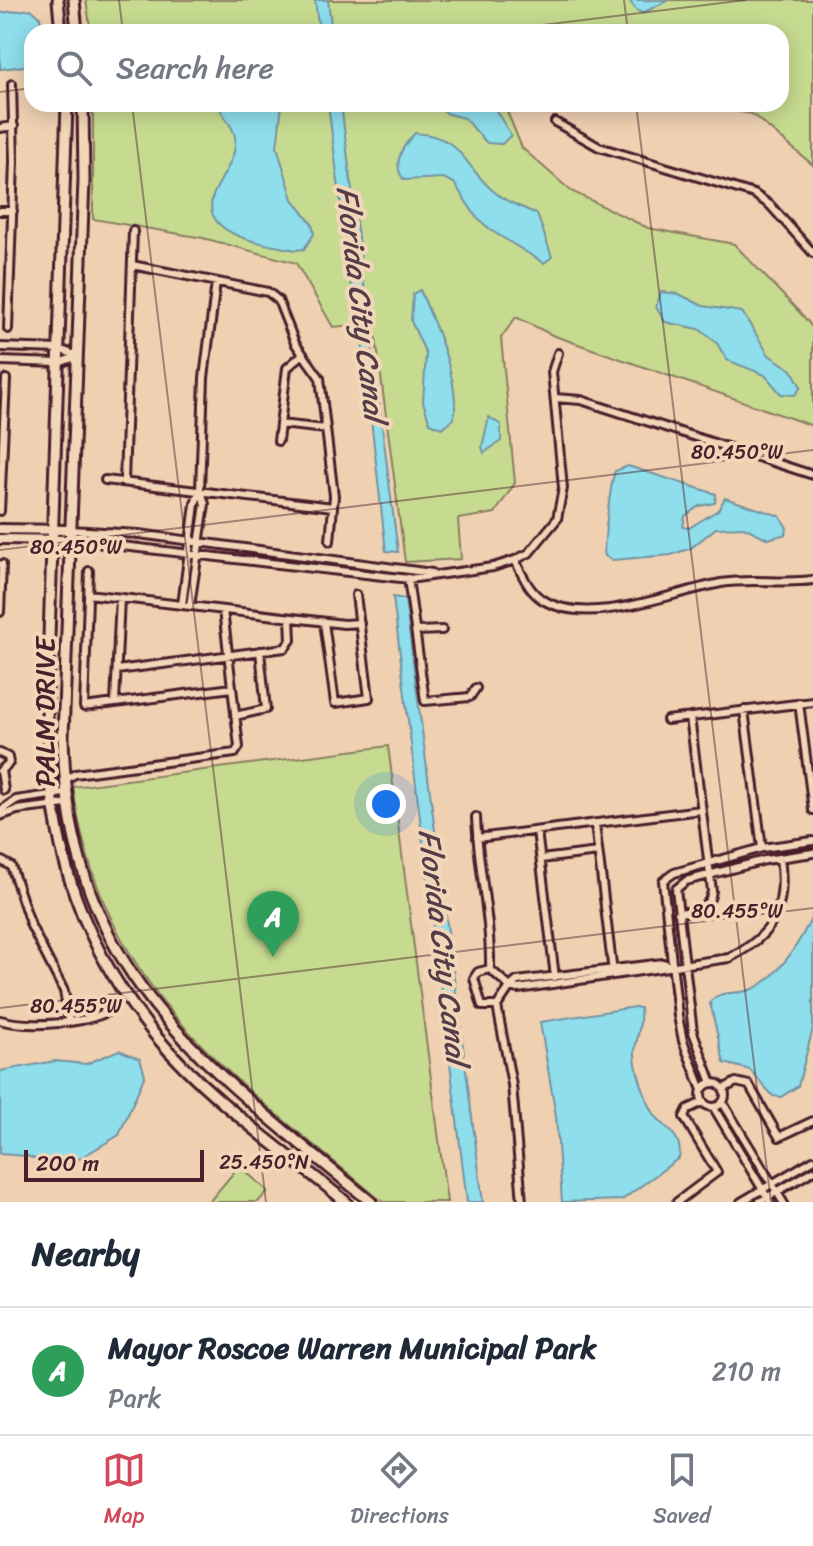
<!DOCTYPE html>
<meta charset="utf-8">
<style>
body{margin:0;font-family:Sriracha,sans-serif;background:#f6f6f7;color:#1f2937}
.scale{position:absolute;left:24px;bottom:20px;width:180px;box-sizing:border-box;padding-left:8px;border:4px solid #4a1f2b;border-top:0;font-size:22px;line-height:28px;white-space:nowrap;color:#4a1f2b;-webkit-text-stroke:6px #f1d6b8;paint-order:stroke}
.you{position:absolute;left:386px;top:804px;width:28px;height:28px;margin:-20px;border:6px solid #fff;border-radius:50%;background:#1a73e8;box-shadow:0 0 0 12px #1a73e833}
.badge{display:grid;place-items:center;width:52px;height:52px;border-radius:50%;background:#d1495b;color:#fff;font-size:26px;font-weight:700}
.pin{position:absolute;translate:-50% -66px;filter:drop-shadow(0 2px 4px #0008)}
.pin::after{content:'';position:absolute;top:42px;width:28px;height:24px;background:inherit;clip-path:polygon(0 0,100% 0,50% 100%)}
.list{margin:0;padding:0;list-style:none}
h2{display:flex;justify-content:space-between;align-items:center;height:104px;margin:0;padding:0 32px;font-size:34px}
h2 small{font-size:26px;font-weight:400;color:#747a83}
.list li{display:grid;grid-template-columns:52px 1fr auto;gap:24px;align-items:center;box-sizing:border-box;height:128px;padding:0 32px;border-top:2px solid #e0e1e3}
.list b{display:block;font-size:30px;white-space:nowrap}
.list p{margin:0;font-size:26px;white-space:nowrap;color:#747a83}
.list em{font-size:26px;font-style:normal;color:#747a83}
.icon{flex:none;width:44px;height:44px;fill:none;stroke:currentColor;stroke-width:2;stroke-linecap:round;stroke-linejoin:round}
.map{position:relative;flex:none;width:813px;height:1202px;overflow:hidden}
.search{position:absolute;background:#fff;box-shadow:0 4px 20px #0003;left:24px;right:24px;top:24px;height:88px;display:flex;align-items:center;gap:20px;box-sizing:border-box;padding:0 28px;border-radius:24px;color:#747a83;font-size:30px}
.sheet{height:232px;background:#fff}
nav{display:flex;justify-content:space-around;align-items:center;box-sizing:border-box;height:112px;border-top:2px solid #e0e1e3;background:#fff;font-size:22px;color:#747a83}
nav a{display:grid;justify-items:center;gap:4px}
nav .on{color:#d1495b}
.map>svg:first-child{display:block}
</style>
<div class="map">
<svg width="813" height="1202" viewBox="0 0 813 1202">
<rect width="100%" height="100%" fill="#efd1b2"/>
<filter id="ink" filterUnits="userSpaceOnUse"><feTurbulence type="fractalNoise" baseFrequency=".0125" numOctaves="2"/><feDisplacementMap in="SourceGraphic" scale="16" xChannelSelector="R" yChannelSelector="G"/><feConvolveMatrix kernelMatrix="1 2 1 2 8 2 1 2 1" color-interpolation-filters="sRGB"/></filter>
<g filter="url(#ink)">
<path fill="#c7db90" stroke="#887d5e" stroke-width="2" d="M86 0H813V165L752 114 697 104H781V32H91Z
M93 104H513L506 109 522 148 571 191 648 228 734 244 804 317 813 328V426L552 335 516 317 501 338 515 483 495 513 458 519 461 559 405 562 374 323 333 327 296 263 203 238 93 219Z
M388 746 447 1202H383C236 1079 101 993 73 787Z
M239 1166 268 1191 258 1202H209Z"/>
<path fill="#8fdeec" stroke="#73929f" stroke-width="2" d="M315 0H328L332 32H319Z
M629 0H669L643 13 637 11Z
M31 9 40 17 42 32H32V65L0 69V13Z
M218 104H282L277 147 293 199 312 224 314 234 304 249 296 250C269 245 191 236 216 189 224 173 237 157 235 137 234 126 221 115 218 104Z
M328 104H341L398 552 386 551 360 323 355 314Z
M492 104 511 135 502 144 487 143 464 118 448 114 437 105Z
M415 133C465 136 462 167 497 194 508 203 524 208 537 214L552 257 544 263 492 231 477 218 454 183 443 178 404 180C391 164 403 145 415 133Z
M420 290C435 324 461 383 454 419L442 428 430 423 423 402 426 354 411 321 413 294Z
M661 292 679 294 703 306 742 312 769 355 792 370 801 387 795 395 781 394 765 375 727 360 716 342 699 329 665 322 656 307Z
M489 417 501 425V441L484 453 482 447Z
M628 466 716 494 715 503 699 506 685 516 683 527 689 528 718 510 725 498 780 516 787 528 786 534 768 539 744 527 716 528 691 548 671 555 612 560 605 556C602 550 611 481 615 471Z
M393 597 405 599 483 1202H467Z
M813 915V1028L798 1086 781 1097 773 1096 750 1070 724 1063 710 1003C718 989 737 995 750 990 779 979 800 941 813 915Z
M635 1007 640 1008C642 1024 637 1036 635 1051 634 1066 645 1098 653 1112 661 1127 684 1133 679 1158L622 1200 562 1202 556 1116 540 1022Z
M119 1050 140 1059 145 1075 119 1135 72 1163 52 1165 27 1156 0 1154V1071L55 1061 86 1064Z"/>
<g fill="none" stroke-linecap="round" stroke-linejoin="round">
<defs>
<path id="minor" d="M555 122 599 147 754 194 770 205 813 253
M0 128 14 126
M0 211H13
M132 265 268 292 278 300 295 343 320 378 334 496 330 541
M8 329 14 162 12 84
M0 347 59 349 78 356
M0 361 59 363 78 356
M555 398 581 400 813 475
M280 424 326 429
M278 441 287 368 303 354
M105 480 333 507
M124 481 133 231
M0 511 6 379
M70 530 139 534 432 573
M70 540 409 579 493 567 515 560 529 553 557 519 563 488 552 372 558 353
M515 560C522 574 529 592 543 600 590 628 672 592 721 583 752 578 783 584 813 580
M89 571 84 707 232 688
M408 578 425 701 470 697 476 688
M88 594 344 624 360 623
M182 605 195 504 200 490 204 378 216 282
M190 606 205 504 201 491
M0 612 2 564
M324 622 335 703 369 698 356 595
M417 631 442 630
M117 670 285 648 291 640 290 618
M115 703 120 598
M799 703 813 810
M744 710 762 848
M235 716 266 709 260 651
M667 720 813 702
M0 753 8 757 9 763 0 771
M1 771 4 790
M67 779 75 774 235 753 239 747 223 610
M0 811 16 800 64 793
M0 816 17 810 66 804
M476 817C478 869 491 917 490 969
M595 824 613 973
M537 831 555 977
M477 838 701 810
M541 859 598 852
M0 860 11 866 31 926 64 991 69 1020
M678 913C695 911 709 911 712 891L690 717
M490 969 510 987 497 1006H482L474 978 478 972Z
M510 987 518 989 729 958C775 935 787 908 780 858
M510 987 517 981 663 963 672 966
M497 1006 512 1085 522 1202
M0 1020C27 1028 85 1024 109 1011
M701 1095a12 12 0 1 1 24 0a12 12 0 1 1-24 0Z
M712 1083 693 1032 676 889 686 881 765 860 813 853
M723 1089 736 1082 749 1085 779 1137 813 1121
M702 1090 683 1041 678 1016 663 881 674 873 762 848 813 841
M723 1103 783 1202
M714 1108 770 1202
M677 1202 717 1172 684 1117 688 1109 703 1102
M741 1202 813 1160
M759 1202 813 1171"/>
<path id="tertiary" d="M0 529 70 530
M0 539 70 540"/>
<path id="secondary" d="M58 0 61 32
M74 0 77 32
M67 104 47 696C46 827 70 931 155 1035 208 1099 282 1149 346 1202
M83 104 84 180 63 737C68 976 205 1064 371 1202"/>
</defs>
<use href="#minor" stroke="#4a1f2b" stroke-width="12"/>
<use href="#tertiary" stroke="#4a1f2b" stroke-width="14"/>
<use href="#secondary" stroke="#4a1f2b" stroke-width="15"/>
<use href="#minor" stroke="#f1d6b8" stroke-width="6"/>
<use href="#tertiary" stroke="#f1d6b8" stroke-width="8"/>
<use href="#secondary" stroke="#f1d6b8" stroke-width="9"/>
</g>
</g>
<path fill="none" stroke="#4a1f2b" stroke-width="2" stroke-opacity="0.45" d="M119 0 123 32M624 0 628 32M485 32 746 0M0 92 32 88M132 104 266 1202M636 104 771 1202M0 550 813 450M0 1008 813 908"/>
<g text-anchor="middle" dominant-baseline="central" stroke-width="8" stroke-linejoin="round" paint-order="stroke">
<g font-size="28" fill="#4a1f2b" stroke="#f1d6b8">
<text transform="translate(44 712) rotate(-90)">PALM DRIVE</text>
</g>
<g font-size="30" font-style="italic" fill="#543c48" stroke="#f1d6b8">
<text transform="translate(361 304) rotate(83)">Florida City Canal</text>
<text transform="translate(443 947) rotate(83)">Florida City Canal</text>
</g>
</g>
<g font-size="20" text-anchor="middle" fill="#4a1f2b" stroke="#f1d6b8" stroke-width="8" stroke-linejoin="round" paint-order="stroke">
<text x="737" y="459">80.450°W</text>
<text x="76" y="554">80.450°W</text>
<text x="737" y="918">80.455°W</text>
<text x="76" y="1013">80.455°W</text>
<text x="264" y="1169">25.450°N</text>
</g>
</svg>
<div class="scale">200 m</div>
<div class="you"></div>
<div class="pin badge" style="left:273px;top:957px;background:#2e9e5b">A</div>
<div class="search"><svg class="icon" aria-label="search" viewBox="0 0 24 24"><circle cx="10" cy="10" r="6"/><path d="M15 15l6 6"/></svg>Search here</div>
</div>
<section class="sheet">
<h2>Nearby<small></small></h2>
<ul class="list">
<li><span class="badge" style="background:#2e9e5b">A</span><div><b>Mayor Roscoe Warren Municipal Park</b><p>Park</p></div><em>210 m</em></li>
</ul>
</section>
<nav>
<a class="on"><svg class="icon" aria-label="map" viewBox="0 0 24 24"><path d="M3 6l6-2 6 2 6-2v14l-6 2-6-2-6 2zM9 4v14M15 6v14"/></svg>Map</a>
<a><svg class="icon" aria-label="directions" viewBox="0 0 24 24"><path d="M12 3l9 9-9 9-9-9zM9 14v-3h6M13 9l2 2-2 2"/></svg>Directions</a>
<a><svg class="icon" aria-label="saved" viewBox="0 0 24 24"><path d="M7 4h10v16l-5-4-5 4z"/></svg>Saved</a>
</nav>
